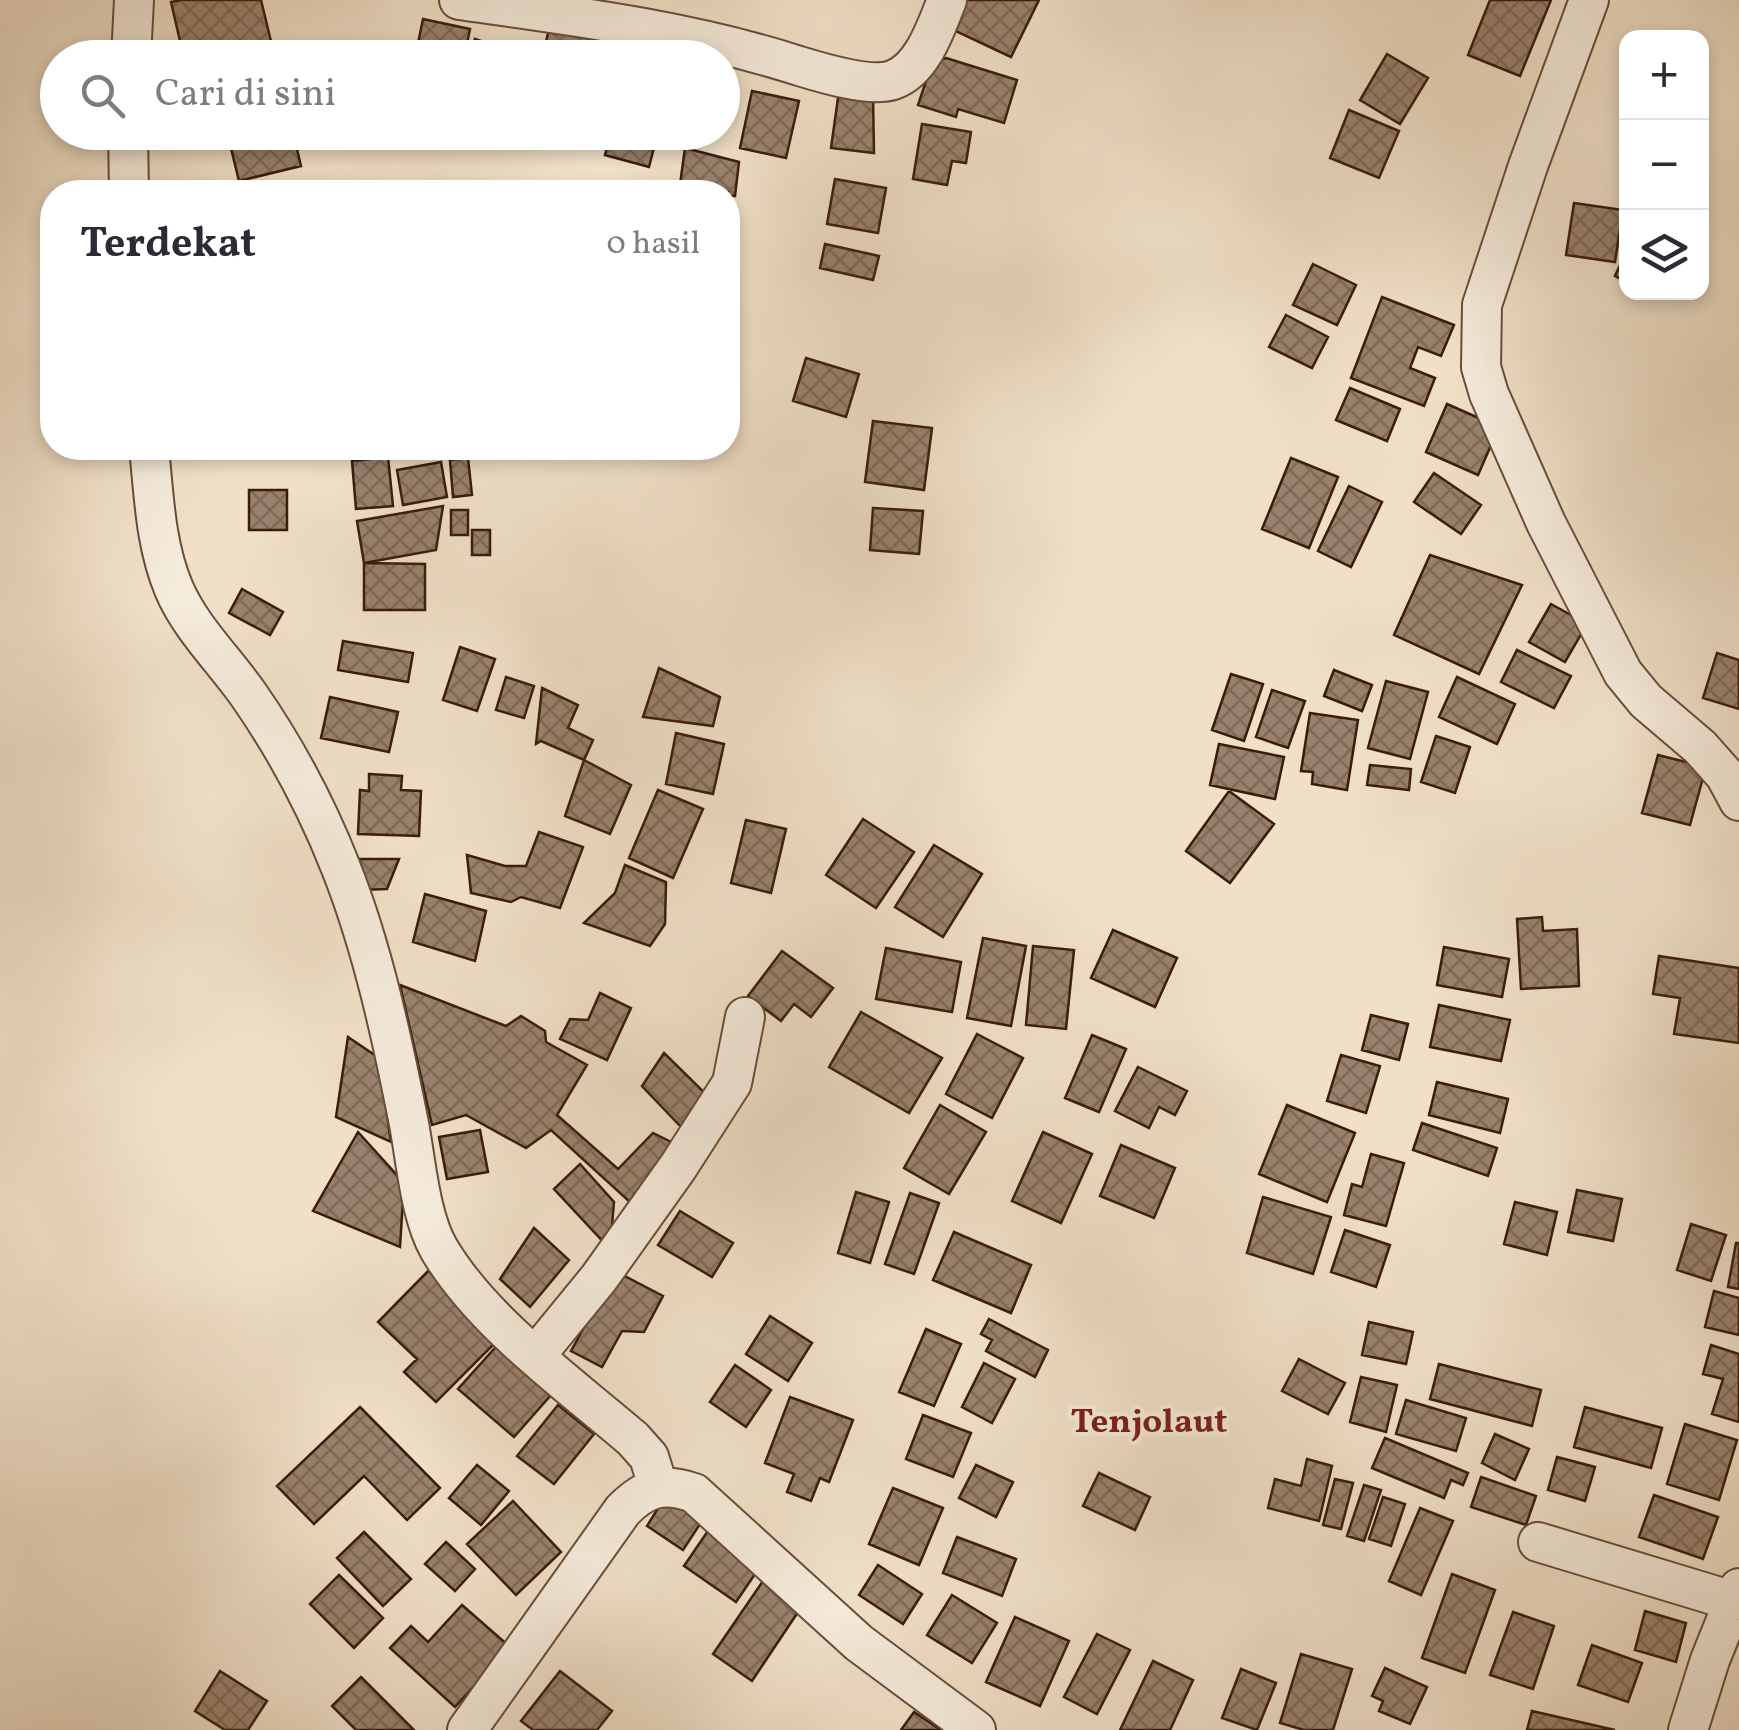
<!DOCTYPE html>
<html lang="id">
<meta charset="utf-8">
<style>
body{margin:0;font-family:Vollkorn,serif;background:#f7f7f7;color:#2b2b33}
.controls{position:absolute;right:30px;top:30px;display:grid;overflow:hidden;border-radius:20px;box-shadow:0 5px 15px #0003}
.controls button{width:90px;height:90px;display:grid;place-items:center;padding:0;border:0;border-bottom:2px solid #e1e1e2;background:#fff;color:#2b2b33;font:50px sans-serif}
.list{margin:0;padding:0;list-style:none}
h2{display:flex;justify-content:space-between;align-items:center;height:130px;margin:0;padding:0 40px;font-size:42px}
h2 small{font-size:32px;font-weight:400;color:#7c7c81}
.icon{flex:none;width:55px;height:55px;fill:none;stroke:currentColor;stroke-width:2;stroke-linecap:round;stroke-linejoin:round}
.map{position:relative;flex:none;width:1739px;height:1730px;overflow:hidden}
.search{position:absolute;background:#fff;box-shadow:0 5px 15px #0003;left:40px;top:40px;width:700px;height:110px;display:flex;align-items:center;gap:25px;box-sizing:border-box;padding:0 35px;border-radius:55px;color:#7c7c81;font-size:38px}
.panel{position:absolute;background:#fff;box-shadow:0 5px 15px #0003;left:40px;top:180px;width:700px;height:280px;border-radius:40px}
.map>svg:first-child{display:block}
</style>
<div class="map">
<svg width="1739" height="1730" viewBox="0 0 1739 1730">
<defs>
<pattern id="building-cross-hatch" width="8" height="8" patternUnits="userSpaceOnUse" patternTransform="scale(2.5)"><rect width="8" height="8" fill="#99826d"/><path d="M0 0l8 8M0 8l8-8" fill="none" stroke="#7e6a58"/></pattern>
</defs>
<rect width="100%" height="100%" fill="#f0e0c8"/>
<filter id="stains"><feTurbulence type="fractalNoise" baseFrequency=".002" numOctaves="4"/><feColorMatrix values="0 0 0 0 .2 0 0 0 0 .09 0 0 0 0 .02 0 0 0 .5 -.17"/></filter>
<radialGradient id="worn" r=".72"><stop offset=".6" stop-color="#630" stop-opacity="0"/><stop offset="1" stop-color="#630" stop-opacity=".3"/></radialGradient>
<path fill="url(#building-cross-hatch)" stroke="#3a1c0b" stroke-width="2.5" d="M181 0H261L275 58H209L207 48 183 54 171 2Z
M962 0H1039L1011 57 949 28Z
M1490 0H1551L1520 76 1468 55Z
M423 19 470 29 464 58H415Z
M550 25 617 41 612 58H542Z
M475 39 507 50 505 58H471Z
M1387 54 1428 78 1400 124 1360 100Z
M946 58 1017 80 1004 123 958 109 956 117 918 105 932 63Z
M752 91 799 101 786 158 740 148Z
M839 91 873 95 874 153 831 148Z
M1349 110 1399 131 1379 178 1330 158Z
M922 124 971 132 966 163 952 161 947 185 913 179Z
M227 132H293L301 166 239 181Z
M611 132H658L649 167 605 155Z
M685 148 739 162 735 196H728V192H679Z
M835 179 886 188 878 233 827 224Z
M289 186 292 192H257Z
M336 187H408V192H336Z
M1574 203 1623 210 1615 262 1566 255Z
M825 244 879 256 873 280 820 268Z
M1626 252V282L1615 276Z
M1313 264 1356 285 1337 325 1293 305Z
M1382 297 1454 325 1441 356 1418 347 1410 368 1435 378 1424 406 1351 378Z
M1286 315 1328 337 1312 368 1269 347Z
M806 358 859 374 846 417 793 401Z
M1350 388 1400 409 1387 441 1336 420Z
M1447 404 1499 427 1478 475 1426 452Z
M873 421 932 428 924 490 865 482Z
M198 448H247L246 458 198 455Z
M388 457 393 506 356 509 352 461Z
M468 458 472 495 453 497 450 460Z
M1291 458 1338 477 1309 548 1262 529Z
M441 462 447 497 403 505 397 470Z
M1434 473 1481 505 1461 534 1414 502Z
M1349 486 1382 502 1351 567 1318 551Z
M249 490H287V530H249Z
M443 506 436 550 364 563 357 521Z
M873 508 923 511 919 554 870 550Z
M451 510H468V535H451Z
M472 530H490V555H472Z
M1430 555 1522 585 1479 674 1394 635Z
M364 563 425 564V610H364Z
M242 589 283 612 270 635 229 613Z
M1551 604 1587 624 1565 662 1529 642Z
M343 641 413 653 408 682 338 670Z
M460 647 495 659 477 711 443 700Z
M1517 650 1571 676 1554 708 1501 682Z
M1717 653 1739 660V709L1703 698Z
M659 668 720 697 713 726 643 717Z
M1334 670 1372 685 1362 711 1324 696Z
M1231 674 1263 684 1244 741 1212 730Z
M506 677 534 686 524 718 496 710Z
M1457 677 1515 704 1497 744 1439 717Z
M1386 681 1428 692 1410 759 1368 748Z
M542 688 578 705 568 728 593 740 584 760 541 741 536 744Z
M1272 690 1305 701 1288 748 1256 737Z
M330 697 398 712 389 752 321 738Z
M1310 713 1358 720 1347 790 1312 784 1313 772 1301 771Z
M676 733 724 744 713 794 666 784Z
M1436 736 1470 747 1455 793 1421 782Z
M1219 744 1284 757 1275 799 1210 785Z
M1658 755 1706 767 1690 825 1642 813Z
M584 760 631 785 610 834 565 816Z
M1370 765 1411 769 1409 790 1367 785Z
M369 774 402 776 401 790 421 791 419 836 358 834 360 790 369 791Z
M658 790 703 809 673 878 629 858Z
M1229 791 1274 824 1230 883 1186 851Z
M863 819 914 852 876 908 826 875Z
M746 820 786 829 771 893 731 883Z
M539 832 583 847 560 908 521 897 511 902 471 893 467 855 505 866H526Z
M934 845 982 874 943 937 895 907Z
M352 859H399L387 889 360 890Z
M625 865 666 882 665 924 650 946 584 923 615 893Z
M425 894 486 911 475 961 413 942Z
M1542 917 1543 931 1577 929 1579 986 1521 989 1517 919Z
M1113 930 1177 958 1155 1007 1091 978Z
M983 938 1026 946 1011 1026 967 1018Z
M1033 946 1074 950 1066 1029 1026 1025Z
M1444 947 1509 959 1502 997 1437 985Z
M886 948 961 962 952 1012 876 999Z
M782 951 833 988 811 1017 794 1004 781 1021 748 996Z
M1659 956 1739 968V1043L1674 1034 1680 998 1653 994Z
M400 985 506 1026 521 1016 545 1031 546 1042 587 1065 557 1115 618 1169 653 1133 677 1145 632 1204 551 1130 526 1148 466 1115 432 1125Z
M600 993 631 1008 607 1060 560 1039 570 1019 588 1020Z
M1439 1005 1510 1020 1501 1061 1430 1047Z
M861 1012 942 1058 909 1113 829 1067Z
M1371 1015 1408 1024 1399 1060 1362 1050Z
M977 1034 1023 1058 992 1118 946 1094Z
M1092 1035 1126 1049 1099 1112 1065 1098Z
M348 1037 379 1058 391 1142 336 1117Z
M664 1053 716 1104 681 1127 642 1086Z
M1341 1055 1380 1066 1366 1113 1327 1101Z
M1138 1067 1187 1091 1175 1115 1159 1107 1149 1128 1115 1111Z
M1437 1082 1508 1099 1500 1133 1429 1115Z
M940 1105 986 1132 949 1194 904 1168Z
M1287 1105 1355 1133 1327 1202 1259 1174Z
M1422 1123 1497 1148 1488 1176 1413 1150Z
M480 1130 488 1172 447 1179 439 1137Z
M358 1132 404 1183 400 1247 313 1211Z
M1043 1132 1092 1154 1061 1223 1012 1201Z
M1121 1145 1175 1168 1154 1218 1100 1196Z
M1371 1154 1404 1163 1386 1226 1344 1215 1352 1184 1362 1187Z
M580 1164 614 1202 610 1249 554 1189Z
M1577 1190 1622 1199 1613 1241 1568 1232Z
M856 1192 889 1202 870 1263 838 1253Z
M910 1193 939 1203 914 1274 885 1264Z
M1263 1197 1331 1217 1313 1274 1247 1253Z
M1515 1202 1557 1212 1547 1255 1504 1244Z
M680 1211 733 1243 712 1277 658 1245Z
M1691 1224 1726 1235 1711 1281 1677 1270Z
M534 1228 569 1260 530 1307 500 1279Z
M1345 1230 1390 1245 1376 1287 1331 1272Z
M954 1232 1031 1265 1011 1313 933 1280Z
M1736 1243H1739V1289L1728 1287Z
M429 1270 500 1338 436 1402 404 1372 417 1359 378 1322Z
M615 1271 663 1296 644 1332 622 1331 602 1367 571 1351Z
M1714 1291 1739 1298V1335L1705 1327Z
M770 1316 812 1343 788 1381 746 1354Z
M989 1319 1048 1350 1035 1377 986 1351 992 1340 981 1334Z
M1369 1322 1413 1332 1406 1364 1362 1355Z
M926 1329 961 1344 934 1406 899 1392Z
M503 1339 558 1387 514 1437 458 1389Z
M1711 1345 1739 1354V1422L1712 1414 1723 1379 1703 1374Z
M1299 1359 1345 1383 1328 1414 1282 1391Z
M984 1363 1015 1379 992 1423 962 1407Z
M1439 1364 1541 1390 1532 1426 1430 1399Z
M735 1365 771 1390 746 1427 710 1402Z
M1361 1377 1397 1385 1386 1432 1350 1422Z
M790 1397 853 1420 829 1482 820 1478 811 1501 787 1492 794 1474 765 1463Z
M1406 1400 1466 1418 1456 1451 1396 1434Z
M558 1405 594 1434 554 1484 517 1456Z
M360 1407 440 1488 407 1520 364 1476 314 1524 277 1486Z
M1585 1407 1662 1428 1651 1468 1574 1447Z
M923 1415 971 1433 953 1477 906 1459Z
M1685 1424 1737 1440 1719 1500 1667 1484Z
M1495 1434 1529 1449 1515 1480 1482 1463Z
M1385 1438 1468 1473 1463 1485 1451 1480 1444 1498 1372 1468Z
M1557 1457 1595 1467 1585 1501 1548 1490Z
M1307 1459 1332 1466 1319 1521 1268 1508 1275 1479 1301 1486Z
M477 1465 509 1491 481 1525 449 1498Z
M976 1465 1013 1482 996 1517 959 1498Z
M1099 1473 1150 1497 1135 1530 1083 1506Z
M1481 1477 1536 1496 1526 1525 1471 1507Z
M1335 1479 1353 1483 1341 1529 1323 1525Z
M1364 1485 1381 1490 1364 1541 1347 1536Z
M893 1488 943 1508 919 1565 869 1544Z
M1654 1495 1718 1517 1703 1559 1639 1537Z
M665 1497 702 1521 683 1550 647 1526Z
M1383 1497 1405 1504 1391 1546 1369 1539Z
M513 1501 561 1552 516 1595 467 1544Z
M1420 1508 1453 1521 1421 1595 1389 1581Z
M712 1525 721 1530 716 1538 733 1550 752 1555 745 1566 755 1574 736 1602 684 1566Z
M364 1532 411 1579 383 1606 337 1558Z
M957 1537 1016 1559 1002 1596 943 1573Z
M446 1542 475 1569 455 1591 425 1564Z
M878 1565 922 1594 903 1624 859 1595Z
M1452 1574 1495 1590 1465 1673 1422 1658Z
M339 1575 383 1618 354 1648 310 1604Z
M763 1581 802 1606 752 1681 713 1654Z
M952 1595 997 1623 972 1663 927 1635Z
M462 1605 510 1647 455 1707 390 1648 411 1626 428 1642Z
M1645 1611 1686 1623 1676 1662 1635 1650Z
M1513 1612 1554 1626 1533 1689 1490 1675Z
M1015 1617 1069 1641 1040 1706 986 1682Z
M1097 1634 1130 1650 1097 1714 1064 1697Z
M1592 1645 1642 1663 1628 1702 1578 1685Z
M1301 1654 1352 1669 1333 1730H1304L1280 1723Z
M1153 1661 1193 1680 1170 1730H1120Z
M1385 1668 1427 1687 1410 1724 1379 1711 1383 1701 1372 1696Z
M1241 1669 1276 1683 1257 1730 1222 1718Z
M220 1671 267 1701 248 1730H225L195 1711Z
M560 1671 612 1711 597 1730H533L521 1721Z
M361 1677 414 1730H356L332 1706Z
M1532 1711 1615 1730H1527Z
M914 1712 941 1730H901Z"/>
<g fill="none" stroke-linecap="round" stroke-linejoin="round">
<defs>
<path id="minor" d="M459 0C572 16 687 30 796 65 819 72 869 88 893 80 923 69 936 27 947 0
M1589 0 1528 166 1482 305 1481 367 1489 394 1546 523 1623 673 1646 701 1700 747 1725 775 1739 801
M131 58 134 0
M128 132 129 192
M149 448C154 495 155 544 174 589 190 627 224 660 248 694 285 747 317 807 341 868 373 949 392 1038 409 1124 416 1161 420 1216 439 1249 482 1322 569 1384 633 1439L649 1457 658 1486
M536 1355 599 1278 678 1167 732 1083 745 1017
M1538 1542 1733 1601
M467 1730 623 1510C646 1487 663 1482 694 1493L859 1643 976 1730
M1688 1730 1710 1660 1739 1588"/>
</defs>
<use href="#minor" stroke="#684d3a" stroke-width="42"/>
<use href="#minor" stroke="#f5ebdb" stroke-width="38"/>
</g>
<g text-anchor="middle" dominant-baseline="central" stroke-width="8" stroke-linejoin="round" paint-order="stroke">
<g font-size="35" font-weight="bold" fill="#7a1f14" stroke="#f5ebdb">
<text x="1149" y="1423">Tenjolaut</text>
</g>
</g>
<rect width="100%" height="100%" filter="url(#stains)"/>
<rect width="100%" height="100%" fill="url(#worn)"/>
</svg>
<div class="controls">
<button>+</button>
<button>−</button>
<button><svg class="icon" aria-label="layers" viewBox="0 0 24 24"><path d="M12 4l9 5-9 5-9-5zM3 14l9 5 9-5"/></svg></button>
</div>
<div class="search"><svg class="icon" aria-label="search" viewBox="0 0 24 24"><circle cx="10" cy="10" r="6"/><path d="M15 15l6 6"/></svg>Cari di sini</div>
<section class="panel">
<h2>Terdekat<small>0 hasil</small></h2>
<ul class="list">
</ul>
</section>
</div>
